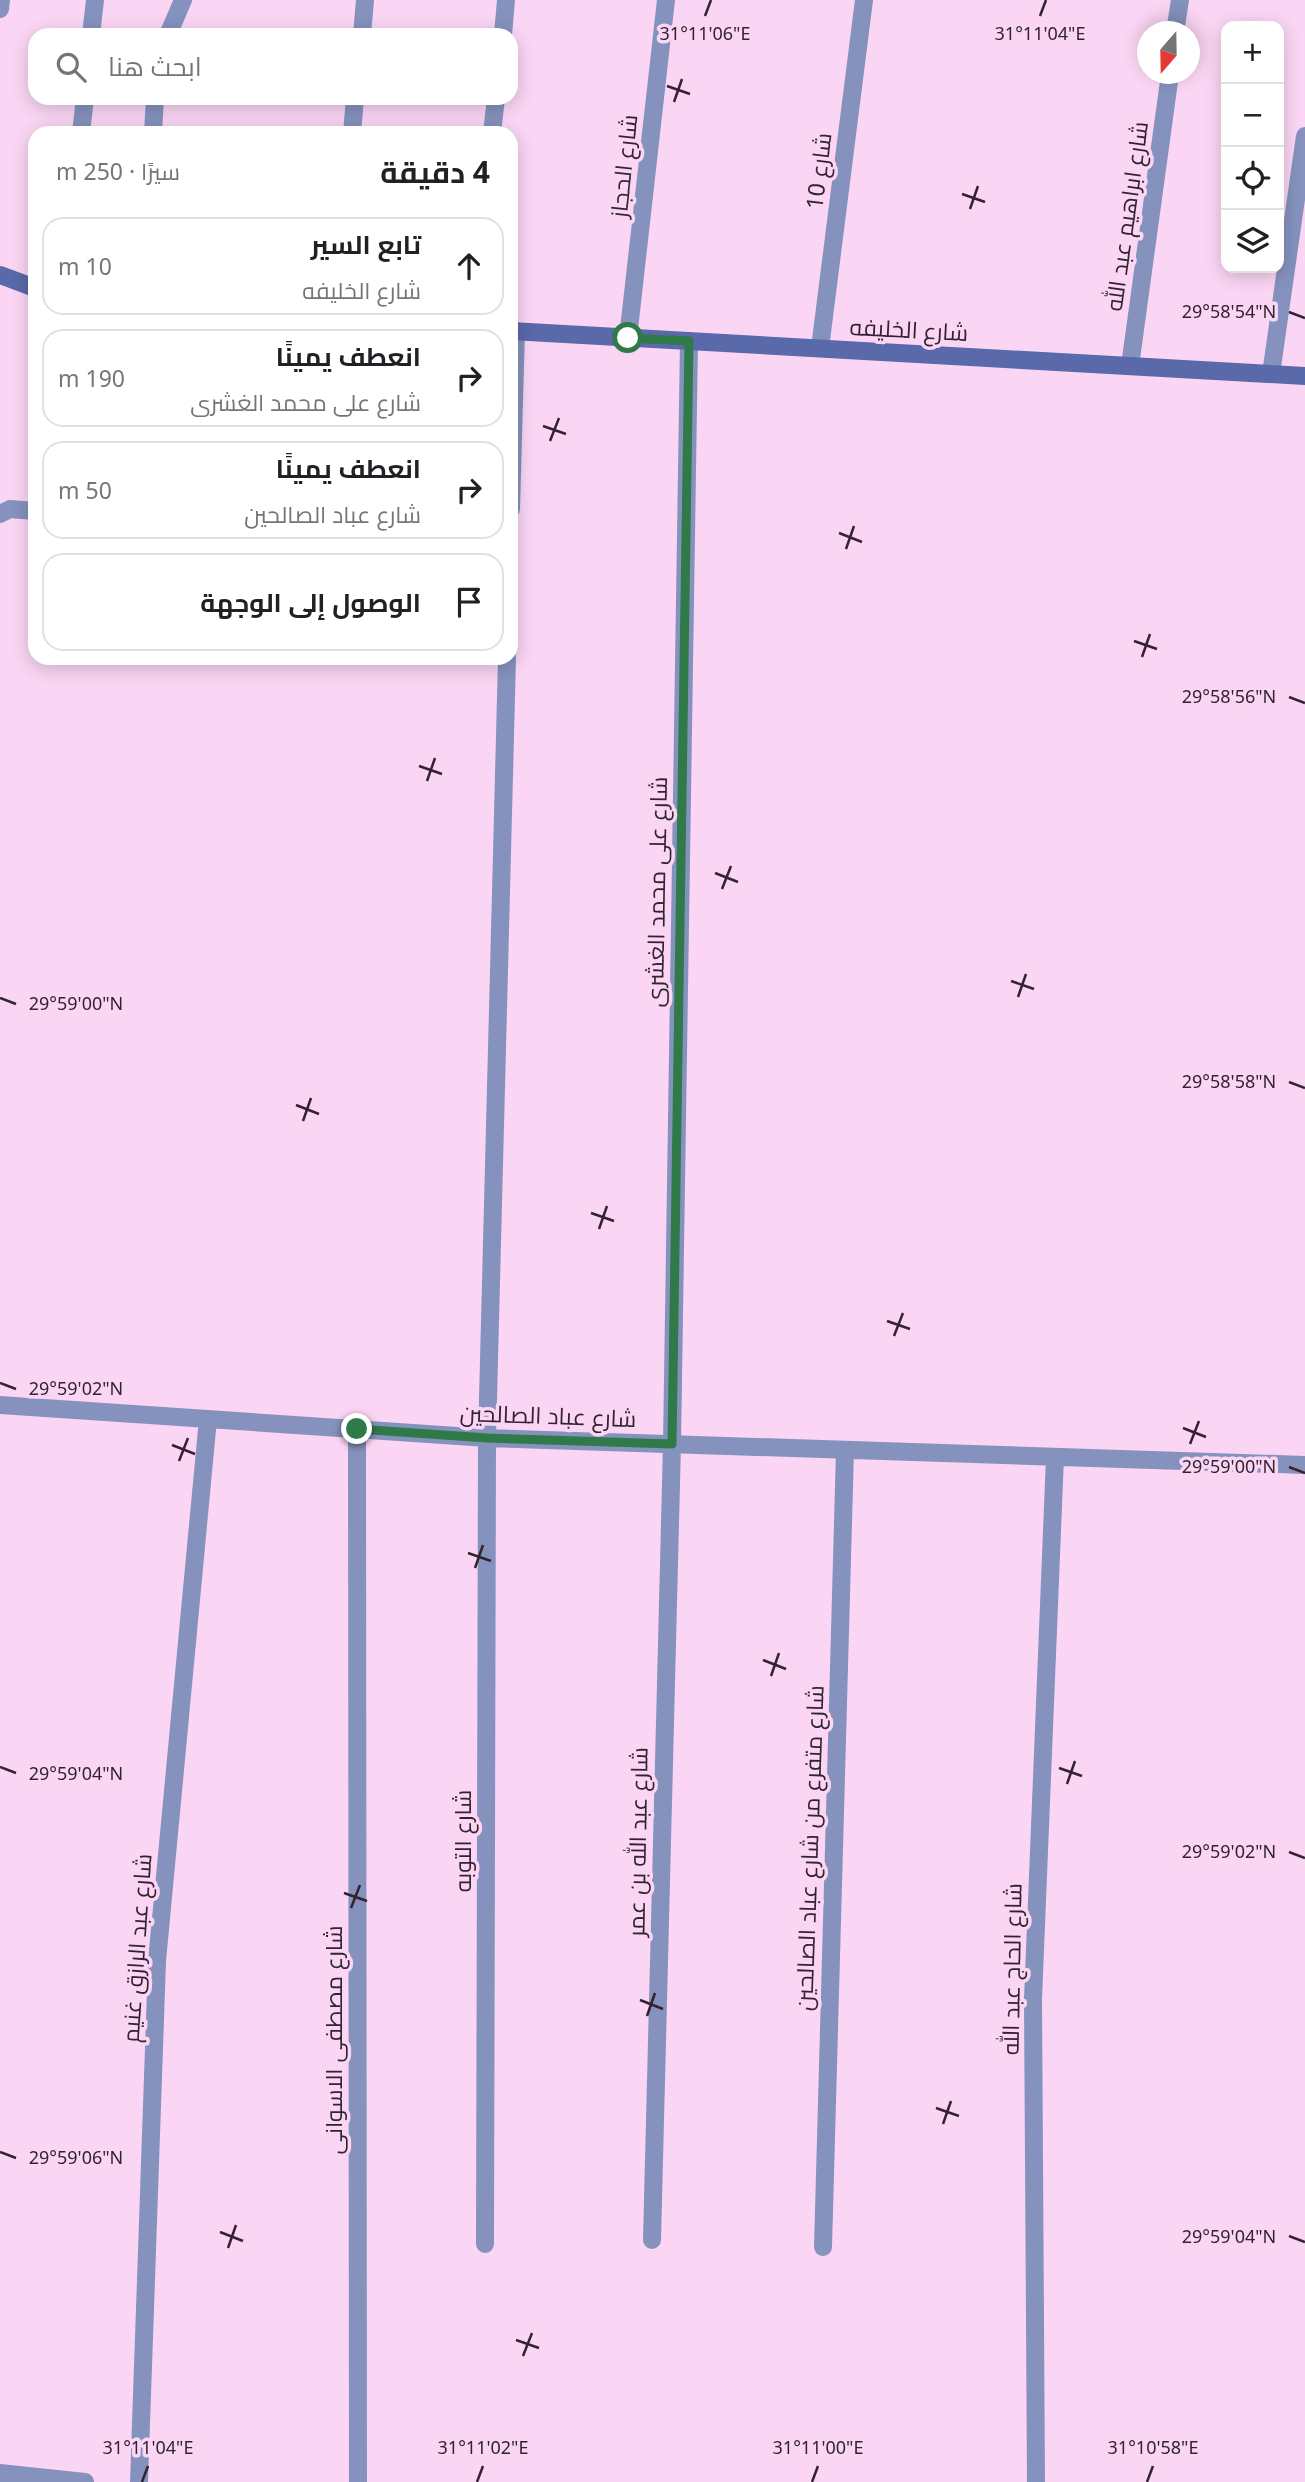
<!DOCTYPE html>
<html lang="ar">
<meta charset="utf-8">
<style>
body{margin:0;font-family:"Noto Sans",Cairo,sans-serif;background:#f6f6f6;color:#202124;direction:rtl}
.controls{position:absolute;right:21px;top:21px;display:grid;overflow:hidden;border-radius:14px;box-shadow:0 4px 18px #0003}
.controls button{width:63px;height:63px;display:grid;place-items:center;padding:0;border:0;border-bottom:2px solid #e0e0e0;background:#fff;color:#202124;font:35px sans-serif}
.compass{position:absolute;left:1137px;top:21px;width:63px;height:63px;border-radius:50%;background:#fff;box-shadow:0 4px 18px #0003;rotate:200deg}
.stop{position:absolute;width:21px;height:21px;margin:-16px;border:5px solid #2f7a48;border-radius:50%;background:#fff}
.stop.end{background:#2f7a48;border-color:#fff;box-shadow:0 2px 7px #0008}
.list{margin:0;padding:0;list-style:none}
h2{display:flex;justify-content:space-between;align-items:center;height:91px;margin:0;padding:0 28px;font-size:30px}
h2 small{font-size:23px;font-weight:400;color:#757577}
.list li{display:grid;grid-template-columns:46px 1fr auto;gap:21px;align-items:center;box-sizing:border-box;height:98px;margin:0 14px 14px;padding:0 14px;border:2px solid #e0e0e0;border-radius:21px}
.list b{display:block;font-size:26px;white-space:nowrap}
.list p{margin:0;font-size:23px;white-space:nowrap;color:#757577}
.list em{font-size:23px;font-style:normal;color:#757577}
.icon{flex:none;width:38px;height:38px;fill:none;stroke:currentColor;stroke-width:2;stroke-linecap:round;stroke-linejoin:round}
.map{position:relative;flex:none;width:1305px;height:2482px;overflow:hidden;direction:ltr}
.search{position:absolute;background:#fff;box-shadow:0 4px 18px #0003;left:28px;top:28px;width:490px;height:77px;display:flex;align-items:center;gap:18px;box-sizing:border-box;padding:0 24px;border-radius:21px;color:#757577;font-size:26px}
.panel{position:absolute;background:#fff;box-shadow:0 4px 18px #0003;left:28px;top:126px;width:490px;height:539px;border-radius:21px;direction:rtl}
.map>svg:first-child{display:block}
</style>
<div class="map">
<svg width="1305" height="2482" viewBox="0 0 1305 2482">
<rect width="100%" height="100%" fill="#fad6f4"/>
<g fill="none" stroke-linecap="round" stroke-linejoin="round">
<path stroke="#8592be" stroke-width="18" d="M0 9 1 0
M1175 32 1180 0
M91 35 95 0
M168 35 183 0
M362 35 365 0
M503 35 506 0
M81 133 85 98
M153 133 155 98
M352 133 355 98
M492 133 496 98
M628 338 666 0
M820 348 864 0
M1130 366 1170 74
M1271 374 1305 136
M511 509 516 331
M0 514 10 509 35 511
M0 1405 487 1438 1305 1465
M357 1429 358 2482
M652 2240 672 1444 689 341
M485 2244 487 1438 507 658
M823 2247 845 1450
M0 2473 85 2482
M139 2482 157 1961 208 1419
M1036 2482 1033 1999 1055 1457"/>
<path stroke="#5969a9" stroke-width="18" d="M0 275 35 288
M511 331 1305 376"/>
</g>
<g fill="none" stroke-linecap="round" stroke-linejoin="round">
<path stroke="#2f7a48" stroke-width="9" d="M357 1429 487 1438 672 1444 689 341 628 338"/>
</g>
<path fill="none" stroke="#332331" stroke-width="2.5" d="M705 16 711 0M1040 16 1046 0M667 86 690 94M674 102 682 79M962 194 985 202M970 209 978 186M1289 312 1305 318M543 426 566 434M550 441 559 418M839 533 862 542M846 549 854 526M1134 641 1157 649M1142 657 1150 634M1289 697 1305 703M419 766 442 774M427 781 435 758M715 873 738 882M722 889 731 866M1011 981 1034 989M1018 997 1026 974M0 998 16 1004M1289 1082 1305 1088M296 1105 319 1114M303 1121 311 1098M591 1213 614 1221M599 1229 607 1206M887 1321 910 1329M894 1336 903 1313M0 1383 16 1389M1183 1428 1206 1437M1190 1444 1199 1421M172 1445 195 1454M179 1461 188 1438M1289 1467 1305 1473M468 1553 491 1561M475 1568 483 1545M763 1660 786 1669M771 1676 779 1653M0 1767 16 1773M1059 1768 1082 1776M1067 1784 1075 1761M1289 1852 1305 1858M344 1893 367 1901M351 1908 360 1885M640 2000 663 2009M647 2016 655 1993M936 2108 959 2116M943 2124 951 2101M0 2152 16 2158M220 2232 243 2241M1289 2236 1305 2242M228 2248 236 2225M516 2340 539 2348M523 2356 532 2333M142 2482 148 2466M477 2482 483 2466M812 2482 818 2466M1147 2482 1153 2466"/>
<g text-anchor="middle" dominant-baseline="central" stroke-width="7" stroke-linejoin="round" paint-order="stroke">
<g font-size="23" fill="#332331" stroke="#fad6f4">
<text transform="translate(623 166) rotate(-84)">شارع الحجاز</text>
<text transform="translate(818 171) rotate(-83)">شارع 10</text>
<text transform="translate(1126 216) rotate(-82)">شارع ابراهيم عبد الله</text>
<text transform="translate(909 329) rotate(3)">شارع الخليفه</text>
<text transform="translate(656 892) rotate(-89)">شارع على محمد الغشرى</text>
<text transform="translate(548 1415) rotate(2)">شارع عباد الصالحين</text>
<text transform="translate(462 1841) rotate(-90)">شارع التوبه</text>
<text transform="translate(637 1842) rotate(-89)">شارع عبد الله بن عمر</text>
<text transform="translate(809 1848) rotate(-88)">شارع متفرع من شارع عباد الصالحين</text>
<text transform="translate(136 1948) rotate(-86)">شارع عبد الرازق غنيم</text>
<text transform="translate(1011 1969) rotate(-89)">شارع الحاج عبد الله</text>
<text transform="translate(333 2040) rotate(-90)">شارع مصطفى الاسوانى</text>
</g>
</g>
<g font-size="18" text-anchor="middle" fill="#332331" stroke="#fad6f4" stroke-width="7" stroke-linejoin="round" paint-order="stroke">
<text x="705" y="40">31°11'06"E</text>
<text x="1040" y="40">31°11'04"E</text>
<text x="1229" y="318">29°58'54"N</text>
<text x="1229" y="703">29°58'56"N</text>
<text x="76" y="1010">29°59'00"N</text>
<text x="1229" y="1088">29°58'58"N</text>
<text x="76" y="1395">29°59'02"N</text>
<text x="1229" y="1473">29°59'00"N</text>
<text x="76" y="1780">29°59'04"N</text>
<text x="1229" y="1858">29°59'02"N</text>
<text x="76" y="2164">29°59'06"N</text>
<text x="1229" y="2243">29°59'04"N</text>
<text x="148" y="2454">31°11'04"E</text>
<text x="483" y="2454">31°11'02"E</text>
<text x="818" y="2454">31°11'00"E</text>
<text x="1153" y="2454">31°10'58"E</text>
</g>
</svg>
<div class="controls">
<button>+</button>
<button>−</button>
<button><svg class="icon" aria-label="locate" viewBox="0 0 24 24"><circle cx="12" cy="12" r="6"/><path d="M12 2v4M12 18v4M2 12h4M18 12h4"/></svg></button>
<button><svg class="icon" aria-label="layers" viewBox="0 0 24 24"><path d="M12 4l9 5-9 5-9-5zM3 14l9 5 9-5"/></svg></button>
</div>
<svg class="compass" viewBox="-18 -18 36 36"><path d="M0-13l5 13h-10z" fill="#e53935"/><path d="M0 13l5-13h-10z" fill="#757577"/></svg>
<div class="stop" style="left:628px;top:338px"></div>
<div class="stop end" style="left:357px;top:1429px"></div>
<div class="search"><svg class="icon" aria-label="search" viewBox="0 0 24 24"><circle cx="10" cy="10" r="6"/><path d="M15 15l6 6"/></svg>ابحث هنا</div>
<section class="panel">
<h2>4 دقيقة<small>سيرًا · 250 m</small></h2>
<ul class="list">
<li><svg class="icon" aria-label="ahead" viewBox="0 0 24 24"><path d="M12 20V5M6 11l6-6 6 6"/></svg><div><b>تابع السير</b><p>شارع الخليفه</p></div><em>10 m</em></li>
<li><svg class="icon" aria-label="right" viewBox="0 0 24 24"><path d="M7 20v-9h11M14 6l5 5-5 5"/></svg><div><b>انعطف يمينًا</b><p>شارع على محمد الغشرى</p></div><em>190 m</em></li>
<li><svg class="icon" aria-label="right" viewBox="0 0 24 24"><path d="M7 20v-9h11M14 6l5 5-5 5"/></svg><div><b>انعطف يمينًا</b><p>شارع عباد الصالحين</p></div><em>50 m</em></li>
<li><svg class="icon" aria-label="arrive" viewBox="0 0 24 24"><path d="M6 21V4h12l-3 4 3 4H6"/></svg><div><b>الوصول إلى الوجهة</b></div></li>
</ul>
</section>
</div>
